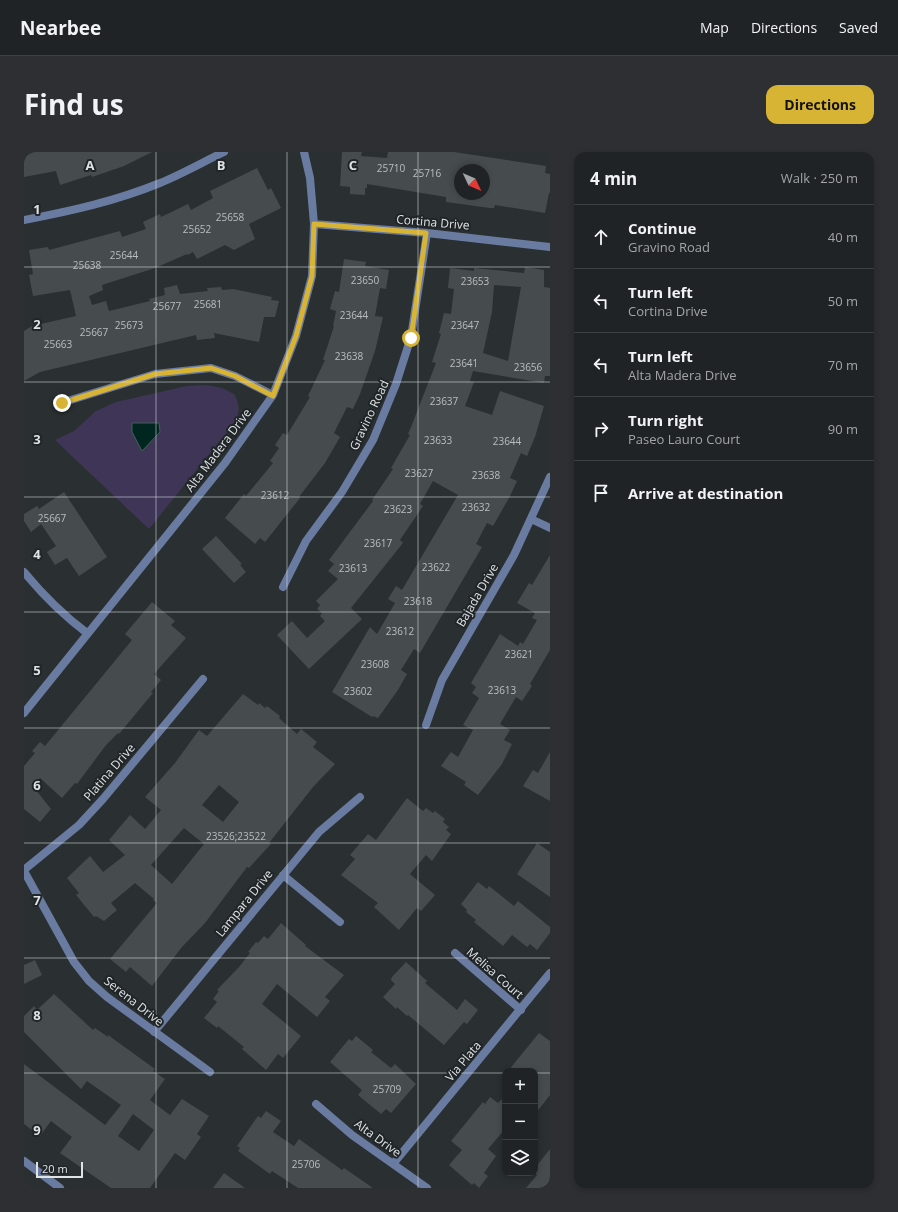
<!DOCTYPE html>
<meta charset="utf-8">
<style>
body{margin:0;font-family:"Open Sans",sans-serif;background:#2d2f32;color:#f1f3f6}
.controls{position:absolute;right:12px;bottom:12px;display:grid;overflow:hidden;border-radius:8px;box-shadow:0 2px 6px #0003}
.controls button{width:36px;height:36px;display:grid;place-items:center;padding:0;border:0;border-bottom:1px solid #3d4043;background:#202326;color:#f1f3f6;font:20px sans-serif}
.compass{position:absolute;left:430px;top:12px;width:36px;height:36px;border-radius:50%;background:#202326;box-shadow:0 2px 6px #0003;rotate:134deg}
.scale{position:absolute;left:12px;bottom:10px;width:47px;box-sizing:border-box;padding-left:4px;border:2px solid #e0e3e5;border-top:0;font-size:11px;line-height:14px;white-space:nowrap;color:#e0e3e5;-webkit-text-stroke:3px #202528;paint-order:stroke}
.stop{position:absolute;width:12px;height:12px;margin:-9px;border:3px solid #d8b434;border-radius:50%;background:#fff}
.stop.end{background:#d8b434;border-color:#fff;box-shadow:0 1px 4px #0008}
.list{margin:0;padding:0;list-style:none}
h2{display:flex;justify-content:space-between;align-items:center;height:52px;margin:0;padding:0 16px;font-size:17px}
h2 small{font-size:13px;font-weight:400;color:#a2a4a7}
.list li{display:grid;grid-template-columns:26px 1fr auto;gap:12px;align-items:center;box-sizing:border-box;height:64px;padding:0 16px;border-top:1px solid #3d4043}
.list b{display:block;font-size:15px;white-space:nowrap}
.list p{margin:0;font-size:13px;white-space:nowrap;color:#a2a4a7}
.list em{font-size:13px;font-style:normal;color:#a2a4a7}
.icon{flex:none;width:22px;height:22px;fill:none;stroke:currentColor;stroke-width:2;stroke-linecap:round;stroke-linejoin:round}
.map{position:relative;flex:none;width:526px;height:1036px;overflow:hidden;border-radius:12px}
header{display:flex;align-items:center;gap:24px;box-sizing:border-box;height:56px;padding:0 20px;background:#202326;border-bottom:1px solid #3d4043}
header strong{font-size:19px}
nav{display:flex;gap:22px;margin-inline-start:auto;font-size:14px}
.intro{display:flex;align-items:center;justify-content:space-between;box-sizing:border-box;height:96px;padding:0 24px}
h1{margin:0;font-size:28px}
.button{padding:10px 18px;border-radius:12px;background:#d8b434;color:#111;font-size:14px;font-weight:700}
main{display:flex;gap:24px;padding:0 24px}
aside{flex:1;background:#202326;border-radius:12px;box-shadow:0 2px 6px #0003}
.map>svg:first-child{display:block}
</style>
<header>
<strong>Nearbee</strong>
<nav><a>Map</a><a>Directions</a><a>Saved</a></nav>
</header>
<div class="intro"><h1>Find us</h1><a class="button">Directions</a></div>
<main>
<div class="map">
<svg width="526" height="1036" viewBox="0 0 526 1036">
<rect width="100%" height="100%" fill="#2a2f32"/>
<path fill="#3f3657" d="M182 233 198 236 210 242C216 253 216 259 211 270L125 377 31 288 50 279 72 259 92 250 163 234Z"/>
<path fill="#00261f" stroke="#435f5a" d="M108 271H135L136 280 118 299 108 280Z"/>
<path fill="#464c4e" fill-rule="evenodd" d="M0 0H128L100 14 68 25 67 23 36 33 32 19 0 25Z
M318 0H338L337 4 363 6 364 0H430L522 14 521 21 526 22V41H525L521 61 471 53 470 56H466L422 50V45L343 32V36H341V43L326 42V35L316 34ZM436 18H460V42H436Z
M233 16 244 38 247 36 257 56 225 72 231 87 210 98 201 93 173 107 169 100 164 103 163 102 131 116 78 133 79 138 65 144 68 153 82 149 85 159 126 149 125 147 141 143 140 136 153 133 156 142 184 139 183 136 197 135 198 138 209 137 248 145 247 148 255 149 251 165H240L235 190 190 181 191 186 173 188 172 183 16 220 0 229V179L8 174 52 164 46 138 9 144 5 123 9 122 5 98 24 95 25 98 96 79 98 85 122 77 119 70 136 62 137 65 164 52 167 58 189 46 186 39Z
M320 107 342 110 341 114 365 118 362 137 356 136 351 164 359 165 351 199 336 242 329 257 323 255 310 281 316 285 301 311 275 345 276 346 241 390 236 386 231 392 201 366 220 342 222 344 249 311 246 309 255 296 251 293 259 281 263 283 286 245 284 244 301 208H299L310 174H309L312 159 306 157 311 139 315 140Z
M501 115 520 118V135L526 136V224H521L520 231 449 219 446 229 450 230 441 254 468 263 476 239 520 254 511 285 503 304 497 301 486 326 493 329 486 344 469 374 463 371 452 392 458 395 396 501 390 497 377 518 383 522 374 538 354 566 349 564 348 565 308 540 346 475 353 482 371 451 364 447 372 434 378 438 434 343 409 329 396 352 399 354 376 388 379 391 327 456 338 467 285 517 253 483 268 469 283 486 301 469 296 464 298 461 293 457 296 453 292 449 314 427 304 419 310 412 305 408 349 349 348 348 369 317 367 316 386 283 384 282 387 275 412 211 408 210 417 182 415 181 420 161 427 162 430 137 424 136 426 116 450 119V116L500 121ZM470 133 497 135 484 209 459 201 468 160Z
M40 340 83 405 55 424 43 406 31 413 23 400 32 394 17 372 7 380 0 369V362L13 354 15 357Z
M192 384 218 412 216 413 222 420 210 431 178 397Z
M526 403V498L506 532 508 534 498 549 492 545 476 572 486 578 480 588 488 592 478 612 454 643 440 633 442 630 417 614 427 600 434 605 449 578 439 573 455 546 448 541 452 535 447 531 476 482 494 494 496 490 499 492 513 468 508 466 511 461 493 451 505 431 508 433Z
M128 450 151 469 147 473 162 486 130 522 137 528 127 540 129 541 95 582 94 581 82 593 53 632 51 631 38 646 16 626 8 633 27 657 16 670 0 657V614L11 601 8 599 16 590 21 594 108 488 101 482Z
M219 542 234 553 235 551 241 556 243 554 256 564 255 566 273 582 277 577 293 590 289 595 311 612 289 635 245 691 247 692 225 716 223 715 181 771 158 795 128 834 106 815 102 820 86 807 133 751 129 748 130 747 111 731 87 751 93 758 80 769 72 764 70 765 52 743 55 741 43 726 66 704 79 720 101 703 85 688 106 663 121 677 137 658 121 645 151 611 175 578 183 584ZM195 633 215 650 199 670 178 653ZM160 676 180 692 148 732 127 713Z
M526 600V649L499 634 509 618 514 621Z
M383 646 399 659 402 656 409 661 411 659 421 667 419 670 425 675 422 678 427 682 408 709 402 703 386 722 411 743 397 759 393 756 375 778 350 755 354 751 317 723 331 707 326 703 344 682 352 688Z
M513 691 526 700V745L493 722Z
M454 730 463 737 465 734 490 754 494 749 526 775V781L513 798 506 792 503 795 488 783 479 794 450 770 452 768 442 760 443 758 437 752Z
M257 771 282 793 281 794 320 823 301 845 306 849 293 865 253 832 238 852 277 884 259 906 254 902 242 918 218 897 220 895 194 874 193 876 180 866 193 850 189 847 195 839 193 838 215 815 226 801 224 800 232 790 234 791 240 784 244 787Z
M11 808 18 823 0 832V813Z
M382 810 403 829 401 831 433 858 441 847 454 858 443 872 440 870 420 893 384 863 383 864 373 855 372 857 359 845 371 832 367 828 368 825Z
M30 842 69 878 71 876 84 885V883L131 917 129 919 141 927 126 948 146 963 158 947 185 964 173 982 177 985 161 1008 151 1001 126 1036H87L36 1001 48 985 27 969 16 984 0 972V912L81 973 97 953 63 929 57 937 0 880V864L10 854 13 858ZM109 962 130 978 115 999 94 984Z
M515 881 526 889V943L511 962V919H484Z
M332 884 349 898 347 900 367 916 371 912 392 932 367 961 362 957 357 962 334 943 338 938 306 910 325 887 328 889Z
M481 944V977L464 997 472 1004 460 1021 464 1024 455 1036 450 1031 448 1033 425 1013 438 998 427 989 459 950 461 952 466 945 474 951Z
M242 959 257 969 249 980 270 994 275 987 318 1018 320 1016 349 1036H274L248 1019 246 1022 214 999 216 996 213 994 234 964 237 966Z
M526 997V1036H502L513 1023 511 1021V1016Z
M200 1021 221 1036H189Z"/>
<g fill="none" stroke-linecap="round" stroke-linejoin="round">
<path stroke="#6a7ba1" stroke-width="8" d="M0 68C47 59 92 49 136 31 158 22 179 10 200 0
M290 72 403 81 526 95
M37 251 131 222 187 216 211 224 249 243
M507 367 526 376
M0 420C19 443 39 463 63 481
M259 435 282 389 318 340 349 288 372 232 387 185 403 81
M0 561 201 311 249 243 272 184 288 124 290 72 286 26 280 0
M402 573 418 528 490 403 526 325
M0 718 55 673 79 647 179 527
M0 719 50 810 65 829 83 845 186 920
M259 723 316 770
M431 801 497 858
M130 880 295 680 336 645
M292 952 328 983 403 1036
M0 1009 36 1036
M369 1012 526 821"/>
</g>
<g fill="none" stroke-linecap="round" stroke-linejoin="round">
<path stroke="#d8b434" stroke-width="5" d="M38 251 131 222 187 216 211 224 249 244 272 184 288 124 290 72 402 81 387 186"/>
</g>
<path fill="none" stroke="#e0e3e5" stroke-width="1" stroke-opacity="0.55" d="M132 0V1036M263 0V1036M394 0V1036M0 115H526M0 230H526M0 345H526M0 460H526M0 576H526M0 691H526M0 806H526M0 921H481M511 921H526"/>
<g text-anchor="middle" dominant-baseline="central" stroke-width="4" stroke-linejoin="round" paint-order="stroke">
<g font-size="10" fill="#babdbf">
<text x="367" y="16">25710</text>
<text x="403" y="21">25716</text>
<text x="206" y="65">25658</text>
<text x="173" y="77">25652</text>
<text x="100" y="103">25644</text>
<text x="63" y="113">25638</text>
<text x="341" y="128">23650</text>
<text x="451" y="129">23653</text>
<text x="184" y="152">25681</text>
<text x="143" y="154">25677</text>
<text x="330" y="163">23644</text>
<text x="105" y="173">25673</text>
<text x="441" y="173">23647</text>
<text x="70" y="180">25667</text>
<text x="34" y="192">25663</text>
<text x="325" y="204">23638</text>
<text x="440" y="211">23641</text>
<text x="504" y="215">23656</text>
<text x="420" y="249">23637</text>
<text x="414" y="288">23633</text>
<text x="483" y="289">23644</text>
<text x="395" y="321">23627</text>
<text x="462" y="323">23638</text>
<text x="251" y="343">23612</text>
<text x="452" y="355">23632</text>
<text x="374" y="357">23623</text>
<text x="28" y="366">25667</text>
<text x="354" y="391">23617</text>
<text x="412" y="415">23622</text>
<text x="329" y="416">23613</text>
<text x="394" y="449">23618</text>
<text x="376" y="479">23612</text>
<text x="495" y="502">23621</text>
<text x="351" y="512">23608</text>
<text x="478" y="538">23613</text>
<text x="334" y="539">23602</text>
<text x="212" y="684">23526;23522</text>
<text x="363" y="937">25709</text>
<text x="282" y="1012">25706</text>
</g>
<g font-size="12" fill="#e0e3e5" stroke="#202528">
<text transform="translate(409 70) rotate(5)">Cortina Drive</text>
<text transform="translate(345 263) rotate(-65)">Gravino Road</text>
<text transform="translate(194 298) rotate(-53)">Alta Madera Drive</text>
<text transform="translate(453 443) rotate(-60)">Bajada Drive</text>
<text transform="translate(85 620) rotate(-49)">Platina Drive</text>
<text transform="translate(220 751) rotate(-51)">Lampara Drive</text>
<text transform="translate(471 821) rotate(41)">Melisa Court</text>
<text transform="translate(110 849) rotate(38)">Serena Drive</text>
<text transform="translate(439 909) rotate(-50)">Via Plata</text>
<text transform="translate(354 986) rotate(36)">Alta Drive</text>
</g>
</g>
<g font-size="13" text-anchor="middle" font-weight="bold" fill="#e0e3e5" stroke="#202528" stroke-width="4" stroke-linejoin="round" paint-order="stroke">
<text x="66" y="18">A</text>
<text x="197" y="18">B</text>
<text x="329" y="18">C</text>
<text x="13" y="62">1</text>
<text x="13" y="177">2</text>
<text x="13" y="292">3</text>
<text x="13" y="407">4</text>
<text x="13" y="523">5</text>
<text x="13" y="638">6</text>
<text x="13" y="753">7</text>
<text x="13" y="868">8</text>
<text x="13" y="983">9</text>
</g>
</svg>
<div class="controls">
<button>+</button>
<button>−</button>
<button><svg class="icon" aria-label="layers" viewBox="0 0 24 24"><path d="M12 4l9 5-9 5-9-5zM3 14l9 5 9-5"/></svg></button>
</div>
<svg class="compass" viewBox="-18 -18 36 36"><path d="M0-13l5 13h-10z" fill="#e53935"/><path d="M0 13l5-13h-10z" fill="#a2a4a7"/></svg>
<div class="scale">20 m</div>
<div class="stop" style="left:387px;top:186px"></div>
<div class="stop end" style="left:38px;top:251px"></div>
</div>
<aside>
<h2>4 min<small>Walk · 250 m</small></h2>
<ul class="list">
<li><svg class="icon" aria-label="ahead" viewBox="0 0 24 24"><path d="M12 20V5M6 11l6-6 6 6"/></svg><div><b>Continue</b><p>Gravino Road</p></div><em>40 m</em></li>
<li><svg class="icon" aria-label="left" viewBox="0 0 24 24"><path d="M17 20v-9H6M10 6l-5 5 5 5"/></svg><div><b>Turn left</b><p>Cortina Drive</p></div><em>50 m</em></li>
<li><svg class="icon" aria-label="left" viewBox="0 0 24 24"><path d="M17 20v-9H6M10 6l-5 5 5 5"/></svg><div><b>Turn left</b><p>Alta Madera Drive</p></div><em>70 m</em></li>
<li><svg class="icon" aria-label="right" viewBox="0 0 24 24"><path d="M7 20v-9h11M14 6l5 5-5 5"/></svg><div><b>Turn right</b><p>Paseo Lauro Court</p></div><em>90 m</em></li>
<li><svg class="icon" aria-label="arrive" viewBox="0 0 24 24"><path d="M6 21V4h12l-3 4 3 4H6"/></svg><div><b>Arrive at destination</b></div></li>
</ul>
</aside>
</main>
